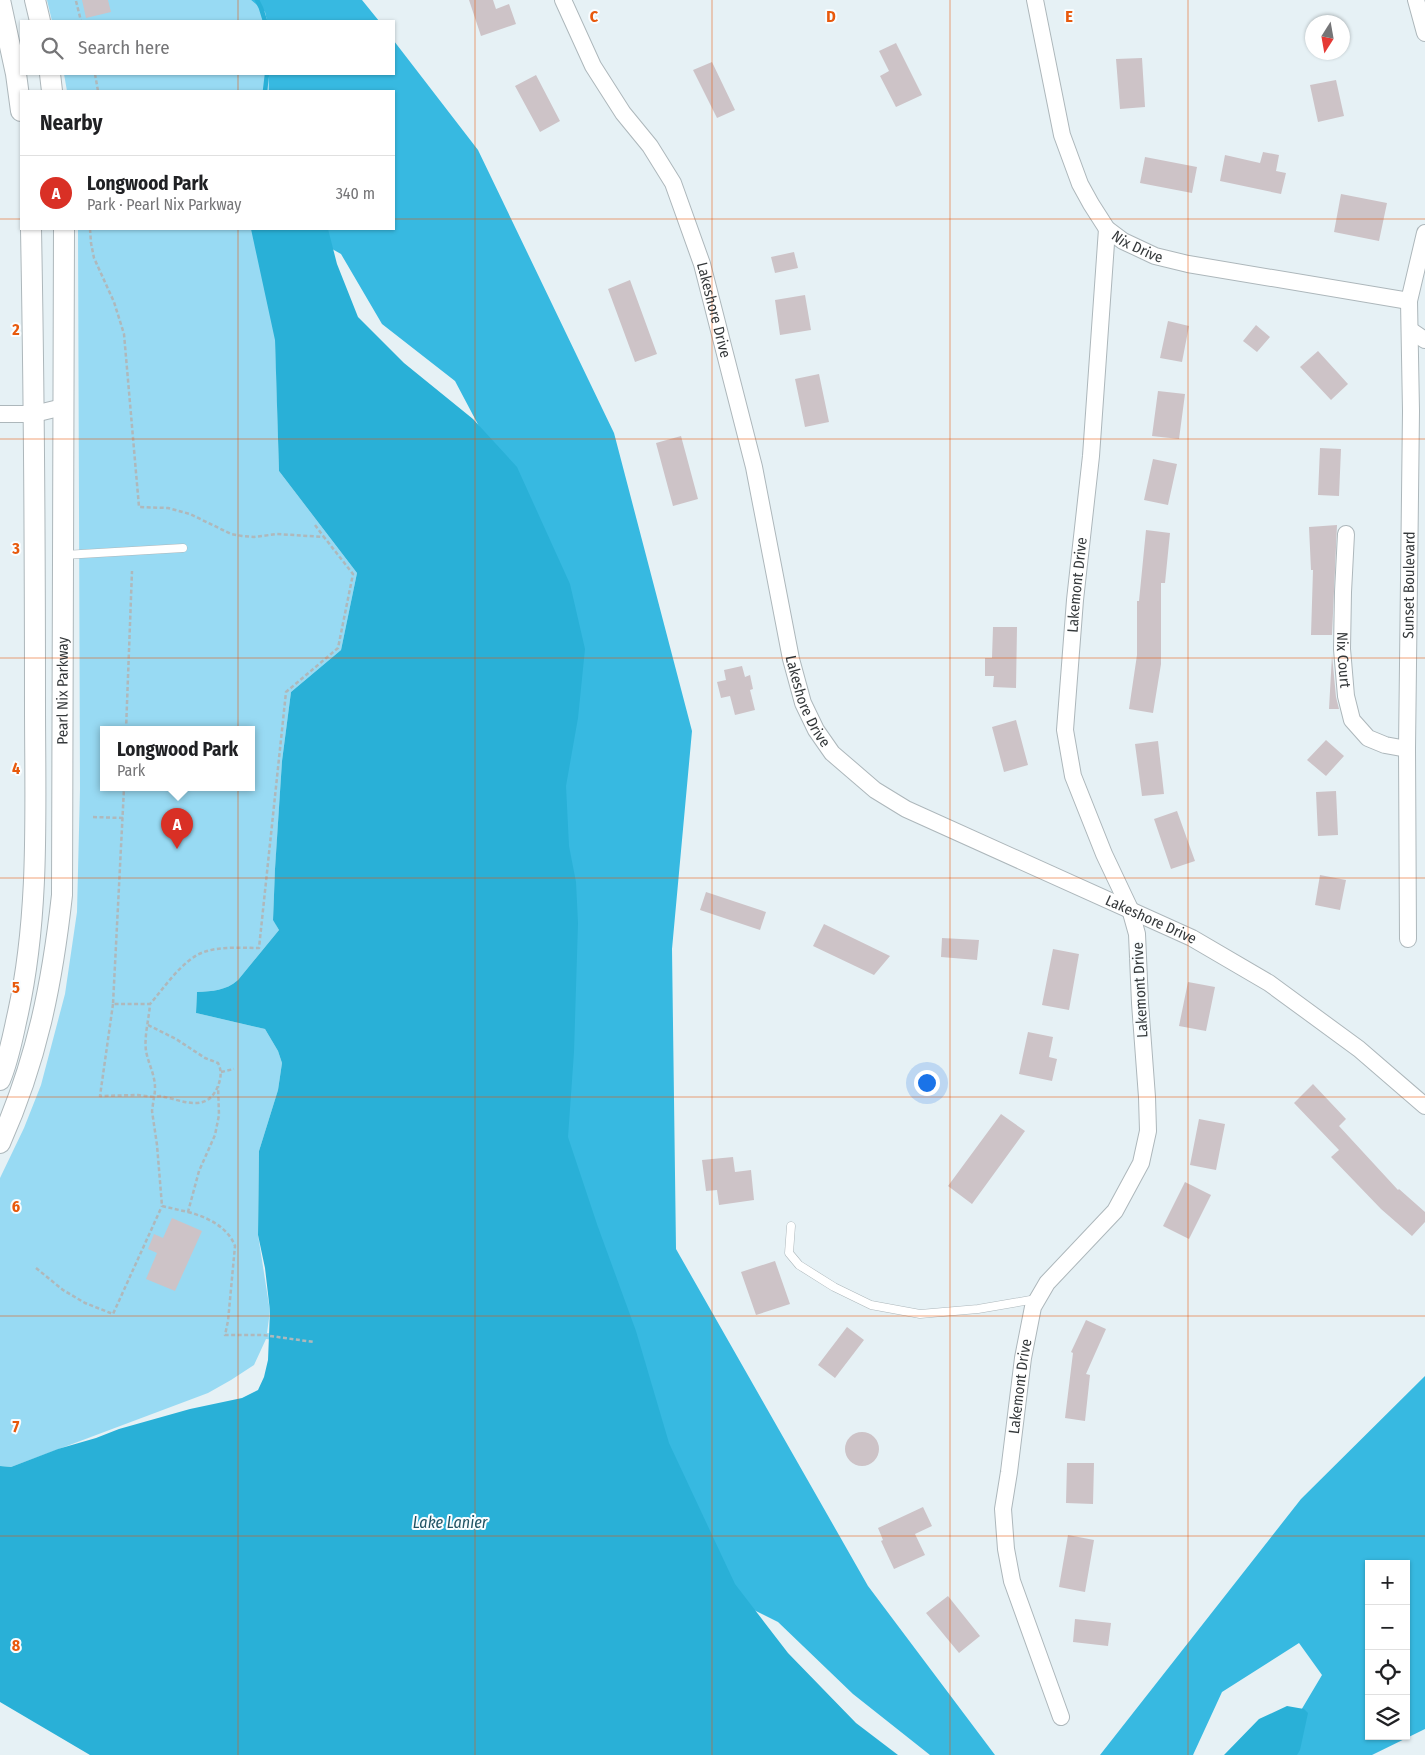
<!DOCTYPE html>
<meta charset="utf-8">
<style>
body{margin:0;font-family:"Fira Sans Condensed",sans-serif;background:#f6f6f6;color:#202124}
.controls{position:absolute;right:15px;bottom:15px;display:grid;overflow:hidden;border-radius:0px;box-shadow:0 1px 4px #0004}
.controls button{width:45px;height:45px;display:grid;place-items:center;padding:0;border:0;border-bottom:1px solid #e0e0e0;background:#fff;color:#202124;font:25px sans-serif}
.compass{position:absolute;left:1305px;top:15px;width:45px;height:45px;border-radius:50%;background:#fff;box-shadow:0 1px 4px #0004;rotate:191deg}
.you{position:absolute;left:926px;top:1082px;width:18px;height:18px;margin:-12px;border:4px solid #fff;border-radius:50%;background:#1a73e8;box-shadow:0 0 0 8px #1a73e833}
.badge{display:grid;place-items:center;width:32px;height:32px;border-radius:50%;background:#d93025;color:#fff;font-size:16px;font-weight:700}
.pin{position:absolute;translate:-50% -41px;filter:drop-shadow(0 1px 2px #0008)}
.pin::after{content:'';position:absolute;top:26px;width:18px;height:15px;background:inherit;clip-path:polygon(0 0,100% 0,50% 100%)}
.popup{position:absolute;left:100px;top:726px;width:155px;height:65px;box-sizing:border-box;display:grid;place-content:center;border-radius:0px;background:#fff;filter:drop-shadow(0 1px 4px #0005);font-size:16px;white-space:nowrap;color:#757577}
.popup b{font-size:19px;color:#202124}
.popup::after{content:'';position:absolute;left:50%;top:100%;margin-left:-10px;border:10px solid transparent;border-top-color:#fff}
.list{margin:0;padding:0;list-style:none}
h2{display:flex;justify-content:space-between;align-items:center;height:65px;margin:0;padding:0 20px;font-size:21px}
h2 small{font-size:16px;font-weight:400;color:#757577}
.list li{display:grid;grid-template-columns:32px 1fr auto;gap:15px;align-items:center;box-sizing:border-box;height:75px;padding:0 20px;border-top:1px solid #e0e0e0}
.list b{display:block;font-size:19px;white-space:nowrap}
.list p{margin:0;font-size:16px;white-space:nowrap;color:#757577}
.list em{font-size:16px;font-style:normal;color:#757577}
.icon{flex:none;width:28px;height:28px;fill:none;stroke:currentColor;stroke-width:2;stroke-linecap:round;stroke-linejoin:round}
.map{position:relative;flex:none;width:1425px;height:1755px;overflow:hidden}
.search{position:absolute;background:#fff;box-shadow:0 1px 4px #0004;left:20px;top:20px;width:375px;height:55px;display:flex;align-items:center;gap:12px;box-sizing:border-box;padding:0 18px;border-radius:0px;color:#757577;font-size:19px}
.panel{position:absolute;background:#fff;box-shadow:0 1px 4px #0004;left:20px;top:90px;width:375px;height:140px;border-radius:0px}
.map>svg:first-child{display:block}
</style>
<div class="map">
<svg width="1425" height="1755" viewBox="0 0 1425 1755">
<rect width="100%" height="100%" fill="#e6f1f5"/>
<path fill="#98daf3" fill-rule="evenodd" d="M47 0H251L265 12 267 21H52Z
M64 74H269V91H67Z
M78 229H272L279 471 357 573 341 650 291 692 282 761 275 870 273 919 279 930 238 980C225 991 213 991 197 992L196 1013 265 1029 278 1051 282 1063 278 1090 259 1151 258 1235 270 1311 267 1333 314 1339 313 1344 266 1339 254 1365 231 1380 208 1393 11 1467 0 1466V1178L24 1128 41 1085 65 994 77 912 80 789ZM103 730H251V788H103Z"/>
<path fill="#37b9e1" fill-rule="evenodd" d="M251 0H362L379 21H267L265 12Z
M394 41 478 150 614 433 692 731 672 949 676 1249 868 1586 995 1755H930L853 1694 778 1622 701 1584 577 1251 549 1056 537 536 455 381 382 324 341 254 297 229H394V91H269V74H394Z
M1425 1376V1729L1372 1755H1279L1281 1744 1322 1675 1299 1643 1222 1692 1193 1755H1100L1301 1499ZM1369 1564H1406V1736H1369Z"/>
<path fill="#29b0d7" d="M251 229H328L337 264 358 317 404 363 473 419 517 467 570 584 585 649 578 718 566 786 569 846 576 882 578 923 574 1052 568 1137 598 1227 636 1331 669 1443 735 1584 788 1653 856 1723 898 1755H90L0 1702V1466L11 1467 58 1449 96 1438 119 1429 190 1409 242 1398 258 1390 264 1377 268 1360 270 1311 265 1268 258 1235 259 1151 278 1090 282 1063 278 1051 265 1029 196 1013 197 992C213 991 225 991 238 980L279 930 273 920 275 869 282 761 291 692 341 650 357 573 279 471 275 340Z
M1287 1706 1304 1709 1308 1713 1300 1750 1297 1755H1224L1259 1719Z"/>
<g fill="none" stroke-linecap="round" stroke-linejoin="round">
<path stroke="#29b0d7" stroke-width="4.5" d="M257 0 261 8 265 21
M265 91 267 74"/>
</g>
<path fill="#cdc3c7" d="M82 0H108L111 12 86 18Z
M469 0H493L496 9 509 4 516 24 481 36Z
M896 43 922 95 896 107 880 76 889 71 879 51Z
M1142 58 1145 107 1120 109 1116 59Z
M712 62 735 110 717 118 693 70Z
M536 75 560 121 540 132 515 86Z
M1336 80 1344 116 1318 122 1310 85Z
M1263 152 1279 155 1276 171 1286 173 1281 194 1220 181 1225 155 1260 163Z
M1145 157 1197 167 1192 193 1140 183Z
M1341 194 1387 203 1379 241 1334 232Z
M794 252 798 268 775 273 771 257Z
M630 280 657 354 635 362 608 289Z
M805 295 811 330 780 335 775 300Z
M1168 321 1189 326 1182 362 1160 358Z
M1256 325 1270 337 1257 352 1243 341Z
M1318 351 1348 384 1331 400 1300 367Z
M819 374 829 422 805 427 795 379Z
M1158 391 1185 394 1179 439 1152 436Z
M681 436 698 499 673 506 656 443Z
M1320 448 1341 449 1339 496 1318 495Z
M1153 459 1177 464 1168 505 1144 500Z
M1337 525 1332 635H1311L1313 570H1311L1309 527Z
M1146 530 1170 533 1165 583H1161V664L1153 713 1129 709 1137 655V601H1139Z
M993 627H1017L1016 688 993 687 994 676H985V658H992Z
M1332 655 1336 697 1339 709H1329Z
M742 666 745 677 750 675 753 689 750 690 755 710 735 715 730 696 721 698 717 682 726 680 724 670Z
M1016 720 1028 765 1004 772 992 727Z
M1326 740 1344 756 1326 776 1307 760Z
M1158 741 1164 794 1142 796 1135 744Z
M1336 791 1338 835 1318 836 1316 792Z
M1177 811 1195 861 1171 869 1154 819Z
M1320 875 1346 880 1340 910 1315 905Z
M706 892 766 912 760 930 700 910Z
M824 924 890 956 874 975 813 946Z
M942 938 979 940 977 960 941 957Z
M1053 949 1079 954 1069 1010 1042 1005Z
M1188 982 1215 987 1206 1031 1179 1026Z
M1028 1032 1053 1037 1049 1057 1057 1059 1052 1081 1019 1074Z
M1313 1084 1346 1119 1339 1126 1398 1190 1399 1189 1425 1212V1222L1412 1236 1381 1209 1331 1157 1339 1150 1294 1103Z
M1001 1114 1025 1131 972 1204 948 1186Z
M1199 1119 1225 1124 1216 1170 1190 1165Z
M733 1157 735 1172 751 1170 754 1200 719 1205 717 1190 706 1191 702 1160Z
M1185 1182 1211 1195 1189 1239 1163 1226Z
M172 1218 202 1231 175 1291 146 1279 157 1253 148 1249 154 1234 163 1238Z
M775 1261 790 1304 756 1315 741 1272Z
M1086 1320 1106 1329 1086 1374 1090 1375 1085 1421 1065 1418 1073 1353 1071 1352Z
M847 1327 864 1340 835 1378 818 1365Z
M845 1449a17 17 0 1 1 34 0a17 17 0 1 1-34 0Z
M1067 1463H1094L1093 1504 1066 1503Z
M923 1507 932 1526 915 1534 925 1555 894 1569 881 1541 883 1540 878 1528Z
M1068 1535 1094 1540 1085 1592 1059 1587Z
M948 1596 980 1636 959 1653 926 1613Z
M1075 1619 1111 1623 1108 1646 1073 1642Z"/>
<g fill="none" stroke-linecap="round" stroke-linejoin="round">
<defs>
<path id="service" d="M64 555 183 548
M791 1226 789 1253 799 1265 834 1287 871 1305 920 1314 978 1309 1036 1299"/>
<g id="minor">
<path id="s1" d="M563 0 593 66 623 113 650 146 673 183 702 264 754 467 791 659 803 703 816 730 832 753 875 790 906 809 1192 938 1269 983 1359 1049 1425 1106"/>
<path id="s2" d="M1035 0 1062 135 1080 184 1091 204 1107 229 1123 241 1155 256 1188 264 1409 301"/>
<path d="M1416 0 1425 33"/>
<path d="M1410 330 1425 340"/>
<path d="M0 414H34L63 407"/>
<path id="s3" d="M1346 534 1343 592 1342 649 1346 696 1352 720 1368 738 1385 745 1407 749"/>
<path id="s4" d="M1408 939 1407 749 1411 411 1409 301 1425 233"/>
<path id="s5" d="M1061 1717 1012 1581 1006 1549 1003 1509 1009 1472 1023 1358 1033 1307 1047 1283 1115 1211 1141 1163 1148 1131 1147 1097 1140 1003 1137 934 1130 909 1104 854 1073 776 1065 730 1075 600 1091 456 1107 229"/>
</g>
<g id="tertiary">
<path d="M0 0 16 74 21 111"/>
<path d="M35 0 40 21"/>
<path d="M50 74 52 91"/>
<path d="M0 1080C9 1059 13 1035 18 1013 40 912 35 808 35 705 35 546 34 388 31 229"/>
<path id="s6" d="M0 1143C37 1060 52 985 62 895L64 229"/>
</g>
</defs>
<use href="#service" stroke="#adb7bb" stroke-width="9"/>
<use href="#minor" stroke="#adb7bb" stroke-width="18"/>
<use href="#tertiary" stroke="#adb7bb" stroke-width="22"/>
<path stroke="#afb8bb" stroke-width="2.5" stroke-dasharray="4 2.5" stroke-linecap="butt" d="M76 1 81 21
M95 74 98 91
M90 229 91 243 94 258 114 302 124 334 139 507 168 508 190 514 231 534 242 536 254 537 277 534 324 537 353 574 338 648 286 692 259 948C241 948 221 946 204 952 183 959 164 988 150 1004
M315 525 324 537
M126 730 132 571
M93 817 123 818
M113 1004 100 1096 138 1095 154 1097C158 1079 149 1067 146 1051 144 1036 149 1019 150 1004H113L124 788
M148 1025 176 1039 205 1058 218 1063C222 1071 221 1078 218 1086 207 1114 182 1100 160 1096L154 1097 152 1111 157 1145 162 1206 188 1212 199 1171 215 1135 219 1115 218 1086
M221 1072 234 1069
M188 1212C207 1217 228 1227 235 1246L228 1321 225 1335H263L314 1342
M36 1268 63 1290 85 1303 113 1314 162 1206"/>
<use href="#service" stroke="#fff" stroke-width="8"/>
<use href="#minor" stroke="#fff" stroke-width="16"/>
<use href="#tertiary" stroke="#fff" stroke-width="20"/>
</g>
<path fill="none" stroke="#e8590c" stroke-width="1" stroke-opacity="0.55" d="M238 0V21M475 0V1755M712 0V1755M950 0V1755M1188 0V1755M238 74V91M0 219H21M394 219H1425M238 229V1755M0 439H1425M0 658H1425M0 878H1425M0 1097H1425M0 1316H1425M0 1536H1425"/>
<g text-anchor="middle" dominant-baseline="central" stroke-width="4" stroke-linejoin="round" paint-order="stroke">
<g font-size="15" fill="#34383a" stroke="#f9fdff">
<text stroke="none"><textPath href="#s2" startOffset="278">Nix Drive</textPath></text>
<text stroke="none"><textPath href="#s1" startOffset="348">Lakeshore Drive</textPath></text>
<text stroke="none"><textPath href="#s5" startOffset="1196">Lakemont Drive</textPath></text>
<text stroke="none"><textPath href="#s4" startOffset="354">Sunset Boulevard</textPath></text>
<text stroke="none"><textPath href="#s3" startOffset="126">Nix Court</textPath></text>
<text stroke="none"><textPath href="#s6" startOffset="461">Pearl Nix Parkway</textPath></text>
<text stroke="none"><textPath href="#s1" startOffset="751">Lakeshore Drive</textPath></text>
<text stroke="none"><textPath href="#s1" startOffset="1171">Lakeshore Drive</textPath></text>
<text transform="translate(1140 990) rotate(-93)">Lakemont Drive</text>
<text stroke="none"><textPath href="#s5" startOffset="341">Lakemont Drive</textPath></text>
</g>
<g font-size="16" font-style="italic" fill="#215465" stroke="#f9fdff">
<text x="450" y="1522">Lake Lanier</text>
</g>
</g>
<g font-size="16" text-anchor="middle" font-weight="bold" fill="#e8590c" stroke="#f9fdff" stroke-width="4" stroke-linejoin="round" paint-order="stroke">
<text x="594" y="22">C</text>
<text x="831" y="22">D</text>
<text x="1069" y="22">E</text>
<text x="16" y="335">2</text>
<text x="16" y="554">3</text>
<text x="16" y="774">4</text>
<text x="16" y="993">5</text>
<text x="16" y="1212">6</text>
<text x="16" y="1432">7</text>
<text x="16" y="1651">8</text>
</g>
</svg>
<div class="controls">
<button>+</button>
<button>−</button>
<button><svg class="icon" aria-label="locate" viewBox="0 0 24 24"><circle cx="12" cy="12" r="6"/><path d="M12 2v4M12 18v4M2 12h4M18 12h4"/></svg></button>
<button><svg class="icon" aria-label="layers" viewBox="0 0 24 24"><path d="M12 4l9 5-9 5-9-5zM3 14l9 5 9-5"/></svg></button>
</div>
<svg class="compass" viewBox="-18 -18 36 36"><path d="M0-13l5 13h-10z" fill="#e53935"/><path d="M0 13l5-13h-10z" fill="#757577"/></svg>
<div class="you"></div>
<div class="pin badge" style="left:177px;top:849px">A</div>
<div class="popup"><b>Longwood Park</b>Park</div>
<div class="search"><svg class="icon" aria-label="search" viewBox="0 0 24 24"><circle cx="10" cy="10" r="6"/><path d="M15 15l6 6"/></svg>Search here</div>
<section class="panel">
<h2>Nearby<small></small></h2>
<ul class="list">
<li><span class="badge">A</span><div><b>Longwood Park</b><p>Park · Pearl Nix Parkway</p></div><em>340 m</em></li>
</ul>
</section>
</div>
